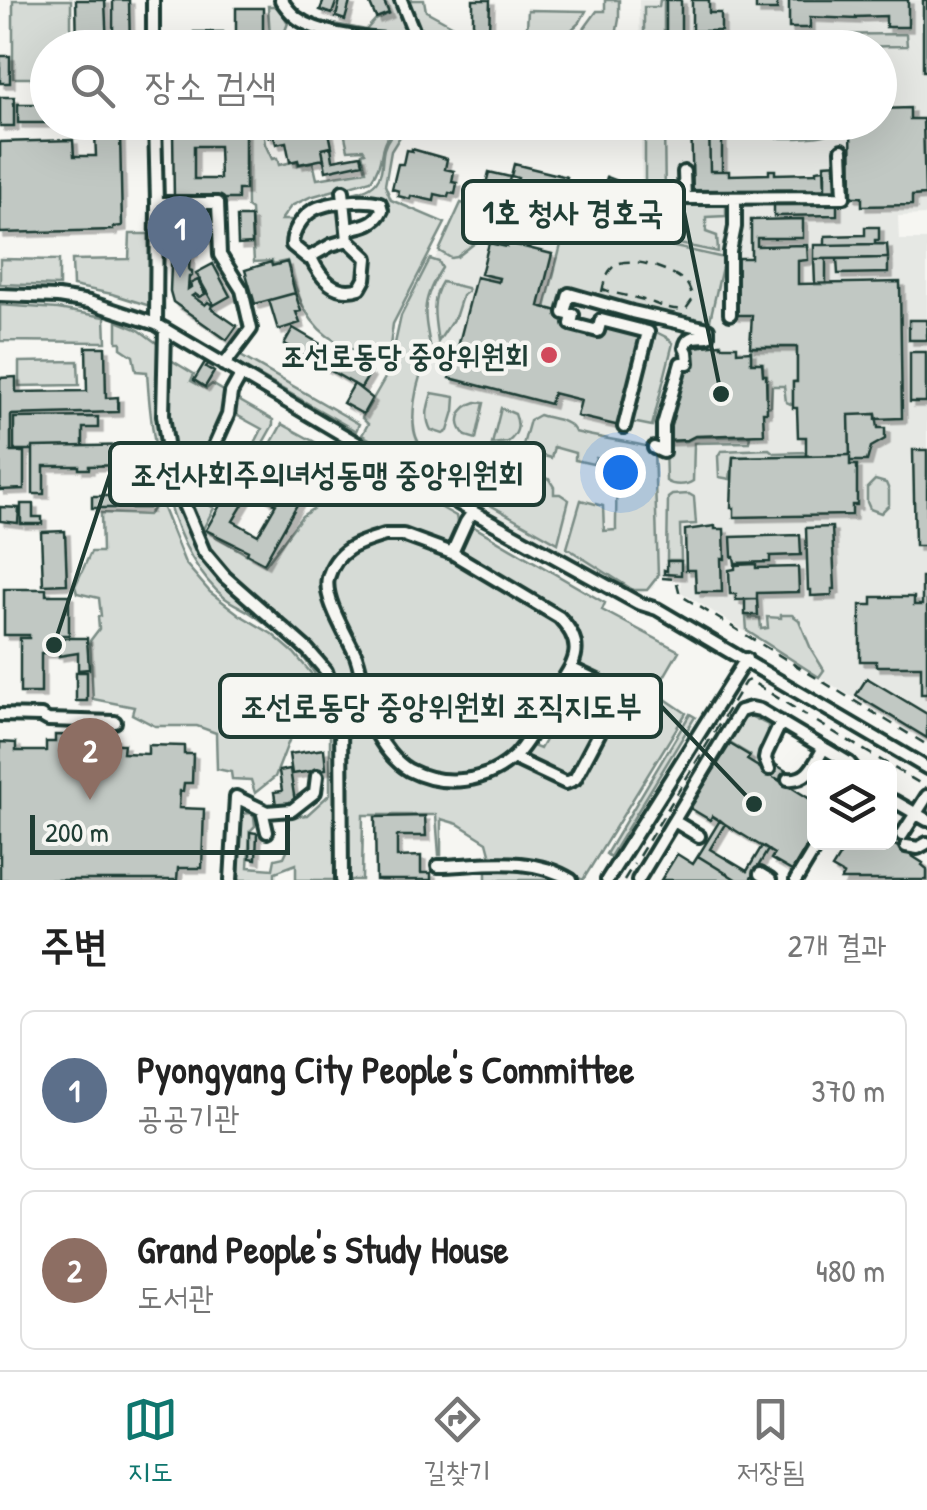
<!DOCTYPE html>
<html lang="ko">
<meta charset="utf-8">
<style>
body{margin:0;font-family:"Patrick Hand","Poor Story",sans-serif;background:#f2f2f2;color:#222}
.controls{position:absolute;right:30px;bottom:30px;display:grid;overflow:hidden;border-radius:15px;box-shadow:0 10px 40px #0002}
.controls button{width:90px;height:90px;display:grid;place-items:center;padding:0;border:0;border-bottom:2px solid #e0e0e0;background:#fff;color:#222;font:50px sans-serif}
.scale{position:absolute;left:30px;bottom:25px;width:260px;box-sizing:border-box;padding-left:10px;border:5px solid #1f3d34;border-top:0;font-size:28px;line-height:35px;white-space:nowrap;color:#1f3d34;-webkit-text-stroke:8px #f6f6f2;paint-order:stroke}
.you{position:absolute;left:620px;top:472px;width:35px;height:35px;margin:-25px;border:8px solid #fff;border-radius:50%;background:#1a73e8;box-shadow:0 0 0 15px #1a73e833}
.badge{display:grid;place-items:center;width:65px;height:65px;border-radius:50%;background:#0f766e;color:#fff;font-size:32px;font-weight:700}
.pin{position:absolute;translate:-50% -82px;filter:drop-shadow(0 2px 5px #0008)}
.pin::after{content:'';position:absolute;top:52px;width:35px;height:30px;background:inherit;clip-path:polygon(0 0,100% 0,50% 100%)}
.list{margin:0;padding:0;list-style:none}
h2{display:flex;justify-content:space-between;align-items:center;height:130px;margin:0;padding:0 40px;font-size:42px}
h2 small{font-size:32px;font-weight:400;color:#767676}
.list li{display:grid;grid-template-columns:65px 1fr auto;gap:30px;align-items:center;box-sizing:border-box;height:160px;margin:0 20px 20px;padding:0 20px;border:2px solid #e0e0e0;border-radius:15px}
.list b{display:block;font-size:38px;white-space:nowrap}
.list p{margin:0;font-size:32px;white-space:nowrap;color:#767676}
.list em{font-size:32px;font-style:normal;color:#767676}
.icon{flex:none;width:55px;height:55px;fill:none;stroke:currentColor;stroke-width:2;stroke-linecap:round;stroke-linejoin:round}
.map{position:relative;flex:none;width:927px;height:880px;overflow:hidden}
.search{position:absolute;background:#fff;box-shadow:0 10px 40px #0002;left:30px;right:30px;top:30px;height:110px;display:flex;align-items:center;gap:25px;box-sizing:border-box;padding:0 35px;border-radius:55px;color:#767676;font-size:38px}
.sheet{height:490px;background:#fff}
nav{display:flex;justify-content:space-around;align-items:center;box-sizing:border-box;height:140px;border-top:2px solid #e0e0e0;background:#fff;font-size:28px;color:#767676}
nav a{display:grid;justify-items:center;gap:5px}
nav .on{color:#0f766e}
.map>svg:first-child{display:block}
</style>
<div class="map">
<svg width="927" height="880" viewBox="0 0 927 880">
<defs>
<filter id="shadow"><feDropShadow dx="4.5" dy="4.5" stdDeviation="0" flood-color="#0004"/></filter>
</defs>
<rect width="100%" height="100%" fill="#f6f6f2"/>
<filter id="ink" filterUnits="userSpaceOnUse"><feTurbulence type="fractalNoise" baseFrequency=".01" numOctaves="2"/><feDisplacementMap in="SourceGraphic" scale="20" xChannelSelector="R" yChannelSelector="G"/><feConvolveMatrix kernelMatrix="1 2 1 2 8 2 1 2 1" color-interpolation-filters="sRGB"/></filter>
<g filter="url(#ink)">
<path fill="#e6e8e4" d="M639 0H927V215L898 216 899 240H927V743L681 592 680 576H658L653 588 640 594 632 593 361 435 387 387 422 287 461 203 575 232 577 225 642 239 641 123 880 122V48L640 47Z"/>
<path fill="#d6dbd6" stroke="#7a8c85" stroke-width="2.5" d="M13 0H71V47L48 48 47 78H13Z
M384 0H395L401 10 408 31 406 36 402 38 345 31 324 25V22L366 30 375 20 389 13Z
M405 0H424L426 11 461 30 464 39 447 46 427 43Z
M605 0H619V19L614 47H564L581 33 597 11H605Z
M660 0H664V47H644V7H659Z
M268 6H278L288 23 279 47 262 48 270 36Z
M528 10 586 11 580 22 553 47H506V44L526 45Z
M906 34 907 46C872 46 835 50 800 38V35Z
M222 123H262L265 144 272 159 277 158 279 165 297 161 298 165 313 162 317 179 366 171 362 153 365 152 363 149 348 150 343 127 359 123H404C372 143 389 156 371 180L310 197 291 206 281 220H293L296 224 289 239 343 294 364 293 371 261 352 242 350 231 386 208 347 201 346 194C357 192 369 190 376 182 384 172 381 160 384 149 389 131 405 123 422 123L401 135 391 151 385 185 391 200 445 223 393 324 387 368C371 357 354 351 337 342 305 325 297 293 287 261L273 264 272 261 254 262 251 210 247 207 246 130 222 126Z
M479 123 638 122 639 126 478 132Z
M645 123H664L665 201 726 202V216L706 217V232L717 236 718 252 645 237Z
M798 123H835V131C816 142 766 137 743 136L736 132 797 131Z
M461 203 558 227 554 233 525 226 522 229 499 224 457 257 451 258 439 251Z
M341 206 344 237 311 255 293 244C306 213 310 213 341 206Z
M577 225 724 258 708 329 570 294 564 313 545 308 565 229 575 232Z
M130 234H149L150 306 112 294 73 286 72 260 129 259Z
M346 244 360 254 365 264 357 287 346 288 326 279 316 258 328 249Z
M0 259 59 260V286L0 284Z
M430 259 439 262 442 268C420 302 424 313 431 351 418 369 402 435 425 449 435 455 452 456 464 459L466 463 460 482 455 484 362 435 368 424 362 418 389 371 401 316Z
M442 282 467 288 468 291 462 296 456 315 438 342C435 322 430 300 442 282Z
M0 305 58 309 105 317 106 342 0 341Z
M117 321 139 330 158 344V417L165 459 201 554 304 652 322 673 336 715 339 880H296V864L275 872V880H239L240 814 251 813 254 816 255 826 250 831 248 867 273 869 275 859 284 857 289 846 288 817 307 815 330 794V728L290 738 275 777 255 793 251 780 232 779 231 772 217 769 216 733 197 726H155L132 714 134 707 93 699 90 641 99 629 98 617 101 616 99 598 77 593 75 586 91 552H102L101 513 148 515 160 501 185 563 210 592 240 615 272 634 294 653 310 672 325 699C321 690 318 680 313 671 300 649 273 628 252 614 243 608 233 604 225 598 167 551 151 441 147 372L136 371 133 356 121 348V342H117Z
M656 332 666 337 673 343 652 426 632 422Z
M797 347V381L793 382V405L786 402 784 386H772L771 406 767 407V375H763V363H751V348Z
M239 355 359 424 356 431 235 362Z
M171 360 194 374 191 381 206 389 212 384 227 393C226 402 224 410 221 418 211 443 184 471 213 493L207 504 214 508 203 529 265 565 302 516 320 504 352 471 357 472 364 464 456 516C459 529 456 542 442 545 424 541 400 532 382 533 352 536 320 555 323 590 324 609 343 641 351 660 370 712 352 727 404 765 412 770 420 779 429 782 446 789 472 786 489 779 498 775 506 769 516 766L556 784 566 786 616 701 578 661 574 632 464 556 462 548 469 524 605 603 602 610 679 651 655 692 686 713 583 880 553 866 532 861 491 857 487 842 458 824 441 819V855H439L436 815H363L362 880H349L346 753 328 669 227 574 205 548 184 499 172 456 166 415 167 364Z
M78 361 79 385 19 386V362Z
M432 393 455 397 454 411 448 431 443 434 431 430C424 417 428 406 432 393Z
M233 397 273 420V425L260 448 254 445 262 429 231 412Z
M476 402 484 403 476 439 466 436C453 423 459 407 476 402Z
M501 408 515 414C520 426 518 434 508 442L492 444Z
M539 415C551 419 570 419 575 432 602 439 627 441 654 448L658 576 647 590H633L567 548 581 500 603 506 604 531 616 530C615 508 623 464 596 458L593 464 575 460V453L554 447 551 458 525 451 523 445 530 420Z
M282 424 344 458 337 471 295 448 280 475 260 464Z
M750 436 749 442 694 443 693 481C686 486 673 486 666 481L665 442 687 441 695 437Z
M769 449 774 453 806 452V456L733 457 730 479 719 477 718 456 721 451Z
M494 466 549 479 554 487V494H560L569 500 558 543 483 501 481 498 490 467Z
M875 480 886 483 889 490V505L881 513 870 509 867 502V488Z
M689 494 694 497 696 524 680 525 681 560H667L668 498 672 495Z
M385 538H401L425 544 556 619 566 629 573 653 516 746C472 791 404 786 376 725 366 702 368 674 360 650 353 632 332 604 333 586 333 571 344 557 358 551V546Z
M781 615H792L799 620 811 649 824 670 819 677 747 631 746 617 760 618 761 629 768 628 767 617 781 618Z
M582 677 602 686 611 702 574 774 565 779 523 760 521 756 528 744 540 749 568 699 558 692 566 682Z
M690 714 695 717 610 857 606 854Z
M750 716 768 725V739L760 757 766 772 747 760 750 755 728 742 740 721Z
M517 868 534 869 561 880H486V869Z"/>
<path fill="#c1c8c3" stroke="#1f3d34" stroke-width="2.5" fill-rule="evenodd" filter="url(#shadow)" d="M76 0H105L107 48H77Z
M113 0H129L130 48H113Z
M324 0H337L332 14 320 10Z
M340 0 350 2 345 20 336 17Z
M378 0H383L389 13 376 18 370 4Z
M473 0H490L489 32 473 31Z
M666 0H681V48H666Z
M692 0H709V13H721V31H692Z
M756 0H777V10H756Z
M789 0H908V27H886V16L856 17V19L810 17V28H789Z
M923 0H927V71H923Z
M236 8H263V47L236 48Z
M194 32H223V48H194Z
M0 56H10V83H0Z
M0 97H14V126H0Z
M18 104H48V122L112 123H18Z
M910 108V119H923L925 195 912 196V205L862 206V197H852L851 122H880V109Z
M173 122H191V131L173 132Z
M265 122H327L332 147 322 149 324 159 299 164 298 160 290 162 286 142 276 144 274 136 268 137Z
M691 122H709L710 171H729V175L769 174V170H775V174L816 173V170L825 169V192L693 195Z
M709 122H722V171H710Z
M735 122H787V130L736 131Z
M245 131V190H238V199H174L173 132ZM194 146H219L220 179H194Z
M95 133H120L122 226 113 227V230L0 233V142L73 140 74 156H96Z
M331 147 333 160 361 155 363 163 326 171 322 149Z
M412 149 447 159 445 169 454 171 452 182 457 183 455 194 449 193 448 197 435 194 434 201 411 196 410 199 398 196 399 191 392 189 398 164H403L406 150 412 151Z
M839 163 840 192H825L824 164Z
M514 164 567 177 564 189 529 181 528 185 517 182 518 178 511 176Z
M489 172 510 177 507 189 486 184Z
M607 177 618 181 617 185 623 187 611 228 599 225 604 206 599 204Z
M774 203H837V215L774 216Z
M173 216 210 218V235L191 234 190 246 193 247V252L190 253 189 270 192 271V276H189L188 289 191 287 190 284 198 280 205 294 199 297 195 294 192 296 205 305 208 302 212 305 211 308 237 326 227 340 173 302 170 291Z
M237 217H251L252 244 238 245Z
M803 219V238H757V246L807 245 808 260 798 261V284L900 282 902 418 876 419V414L849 415 850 455 806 456V437H798L797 408H793V382H797V347H750L752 315H734V258H751V220Z
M865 227H879V240H875V244L825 245V236L865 235Z
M489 243 507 247 508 243 552 254 539 306 573 315 571 324 598 331 601 320 648 332 624 427 577 416 581 400 553 393 550 404 450 378 476 277 498 282 499 278 481 274Z
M887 244 888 258 814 259V245Z
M888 258V273L838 274 837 259Z
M814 259H826V284H815Z
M271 262 272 266 287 262 295 293 255 304 245 270Z
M213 264 230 296 214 305 196 273Z
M295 293 301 311 296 312 300 323 278 330 269 300Z
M909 320H927V340H909Z
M293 328 370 373 361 388 284 344Z
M721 344V346H737V352L751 351V363H762L763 375H766L767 412H763L764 434 695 436 687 440 664 441 682 364 687 352 693 351V347Z
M86 347H105L106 398 118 397V412L11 415V452H24V489L0 490V378L16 377V392L87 391Z
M910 352H926V402H910Z
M205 362 208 364 206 367 214 372 205 387 194 380Z
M354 384 372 398 363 414 343 403Z
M876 414 878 428H885V439L871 447 867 461H850L849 415Z
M98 417V428H83V446L33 447V450H14V418Z
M142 445 143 485 123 486 122 465 89 466V469H79V466H44V494H33V447Z
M913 450H927V546H915Z
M850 455V465H857V505H852V515L734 517V508H731L733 457Z
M244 463 285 487 286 485 303 494 264 563 247 554 248 551 206 530ZM251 491 276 504 258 535 233 521Z
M92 496H148V508H92Z
M21 504H33V517H42V524H21Z
M0 507 19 508 18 523 0 521Z
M715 526V529H724L725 559H721L722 592H696L695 570H686L685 530Z
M832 527 835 589H832V595L811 596V590H808L806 528Z
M65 531 67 584 43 585 41 532Z
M800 535 801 555 770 556V562L735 563 734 557H732L731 537Z
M667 561H681V575L664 574V570L667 571Z
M756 564V568L798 567 799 592 757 593V599L736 600V594H730L729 570 735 569V565Z
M922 577H927V694H921V666H876V661H860V605H872V597H914V605H922Z
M4 589H46V595H69V635H53V638H87L89 669 78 670V653L59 656V653H41V693H20V638H29V635H4Z
M745 599H757L758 615H745Z
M76 672H87V701H76Z
M867 678 927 714V738L856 695Z
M55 735 114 736V744H124L123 753 148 754V745L184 746V754H193L192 783H184L183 791H180L179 808 204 809 202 868H178L177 880H0V742L16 743V751H46V742H55Z
M730 744 750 756 747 760 810 799 812 795 814 797V834L792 871 771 859 774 854 712 816 710 820 690 808Z
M324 749 326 769 292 774 289 754Z
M773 763 791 774 785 784 767 773Z
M290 769 295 802 276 805 274 792 282 791 279 771Z
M425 816 426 836H397V857L421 856V873H431V880H376L375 817Z
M720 820 725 824 710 849 747 871 762 846 768 850 750 880H737L698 856Z
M893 829 910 840 903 850 890 842V834Z
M250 832 257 833 256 859 250 858Z
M848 842H890L923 863 922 865 927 869V880H841L844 875 832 868Z
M677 854 693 864 698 856 737 880H661Z"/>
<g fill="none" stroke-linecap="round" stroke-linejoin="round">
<path stroke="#cbd1cc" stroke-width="10" stroke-dasharray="10 5" stroke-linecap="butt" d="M769 769 788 779
M890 835 906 846"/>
<defs>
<path id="minor" d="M153 0V48
M281 0C286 7 290 13 297 18 321 36 376 40 406 41L410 39 413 30 401 0
M155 122 157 203 156 324
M684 172 685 198 844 197 842 150
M157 203H218L220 255 242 290 251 329 224 365
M348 229C362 226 376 224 382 210L380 203C365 198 327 202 313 210 302 217 292 232 292 245L308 258 331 245 348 240
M311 258C321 279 335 296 360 288L365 279 367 258 348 240 343 191
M0 295 58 297 89 302 156 324 473 512 638 603 657 609 927 768
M730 314V252L735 227V198
M165 329 163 415 169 457 182 500 204 552 225 577 308 650 326 671 341 716 342 880
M624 427 648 332 601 320 598 331 571 324 573 315 564 313 569 294 632 312 708 329V336C696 337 687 335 685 348L687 352 688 363H681L663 425V452L654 448
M223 491 206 480 207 462 228 415 231 393 241 375
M385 535H403L452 553 559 617C591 650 570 667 552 697 541 716 531 739 516 755 488 783 444 788 409 770 395 762 382 745 375 730 363 707 365 681 356 656 348 637 323 599 328 578 336 549 358 543 385 535Z
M452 553 466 522 473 512
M0 715 41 716 48 720 115 722
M513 758 566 783 575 779 612 709V696L606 685 572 669
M769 769 765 759 766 754 781 722
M788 779C809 781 814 764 824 748
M890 809 894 801 927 820
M262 810 267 832
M674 821 699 836
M902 835 927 796
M906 846 918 848 927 843
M438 866C483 865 531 855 571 880
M760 874 770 880
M231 880 236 797 267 812 292 810 315 792 317 776
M607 880 746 659
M638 880 740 711 751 708 760 710 849 763 853 768
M796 880 819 842"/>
</defs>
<use href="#minor" stroke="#1f3d34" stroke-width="18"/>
<path stroke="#1f3d34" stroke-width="2.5" stroke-dasharray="10 8" stroke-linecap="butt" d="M602 292C604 281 607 270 617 264 634 256 676 271 687 284 690 288 692 295 693 299L686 309C667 311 655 302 636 298 625 295 614 294 603 289
M662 578 676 579 680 595 927 745
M817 722 926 787
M639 856 745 682 749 680 807 716
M624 880 634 864"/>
<use href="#minor" stroke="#f6f6f2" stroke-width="10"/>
</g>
</g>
<circle fill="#d1495b" stroke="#f6f6f2" stroke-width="4" cx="549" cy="355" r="10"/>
<g text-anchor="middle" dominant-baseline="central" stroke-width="9" stroke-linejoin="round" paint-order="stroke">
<g font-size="30" font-weight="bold" fill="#1f3d34" stroke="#f6f6f2" text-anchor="end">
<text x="529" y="355">조선로동당 중앙위원회</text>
</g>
</g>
<path fill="none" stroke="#1f3d34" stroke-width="4" d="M721 394L684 212M54 645L110 474M754 804L661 706"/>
<g fill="#1f3d34" stroke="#f6f6f2" stroke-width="4">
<circle cx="721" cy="394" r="10"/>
<circle cx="54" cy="645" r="10"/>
<circle cx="754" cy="804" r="10"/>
</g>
<g fill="#f6f6f2" stroke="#1f3d34" stroke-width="4">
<rect x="463" y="181" width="221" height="62" rx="10"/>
<rect x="110" y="443" width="434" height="62" rx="10"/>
<rect x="220" y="675" width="441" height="62" rx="10"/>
</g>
<g font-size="32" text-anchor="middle" font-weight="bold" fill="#1f3d34">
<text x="573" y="223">1호 청사 경호국</text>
<text x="327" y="485">조선사회주의녀성동맹 중앙위원회</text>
<text x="441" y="717">조선로동당 중앙위원회 조직지도부</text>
</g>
</svg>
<div class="controls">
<button><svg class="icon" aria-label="layers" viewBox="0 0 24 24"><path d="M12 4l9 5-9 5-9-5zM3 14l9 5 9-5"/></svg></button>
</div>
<div class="scale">200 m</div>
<div class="you"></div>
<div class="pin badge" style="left:180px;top:278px;background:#5c6f8a">1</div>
<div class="pin badge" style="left:90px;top:800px;background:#8d6e63">2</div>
<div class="search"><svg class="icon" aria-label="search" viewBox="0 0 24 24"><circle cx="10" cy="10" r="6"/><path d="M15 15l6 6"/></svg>장소 검색</div>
</div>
<section class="sheet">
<h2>주변<small>2개 결과</small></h2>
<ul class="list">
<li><span class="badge" style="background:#5c6f8a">1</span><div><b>Pyongyang City People's Committee</b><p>공공기관</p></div><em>370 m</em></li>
<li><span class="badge" style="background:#8d6e63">2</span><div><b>Grand People's Study House</b><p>도서관</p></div><em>480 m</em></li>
</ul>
</section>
<nav>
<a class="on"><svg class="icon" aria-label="map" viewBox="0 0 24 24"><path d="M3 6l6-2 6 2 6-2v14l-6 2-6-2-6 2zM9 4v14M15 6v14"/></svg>지도</a>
<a><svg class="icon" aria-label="directions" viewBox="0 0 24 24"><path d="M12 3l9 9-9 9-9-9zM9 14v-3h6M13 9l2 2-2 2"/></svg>길찾기</a>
<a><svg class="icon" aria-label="saved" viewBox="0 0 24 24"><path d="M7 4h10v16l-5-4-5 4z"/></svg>저장됨</a>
</nav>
